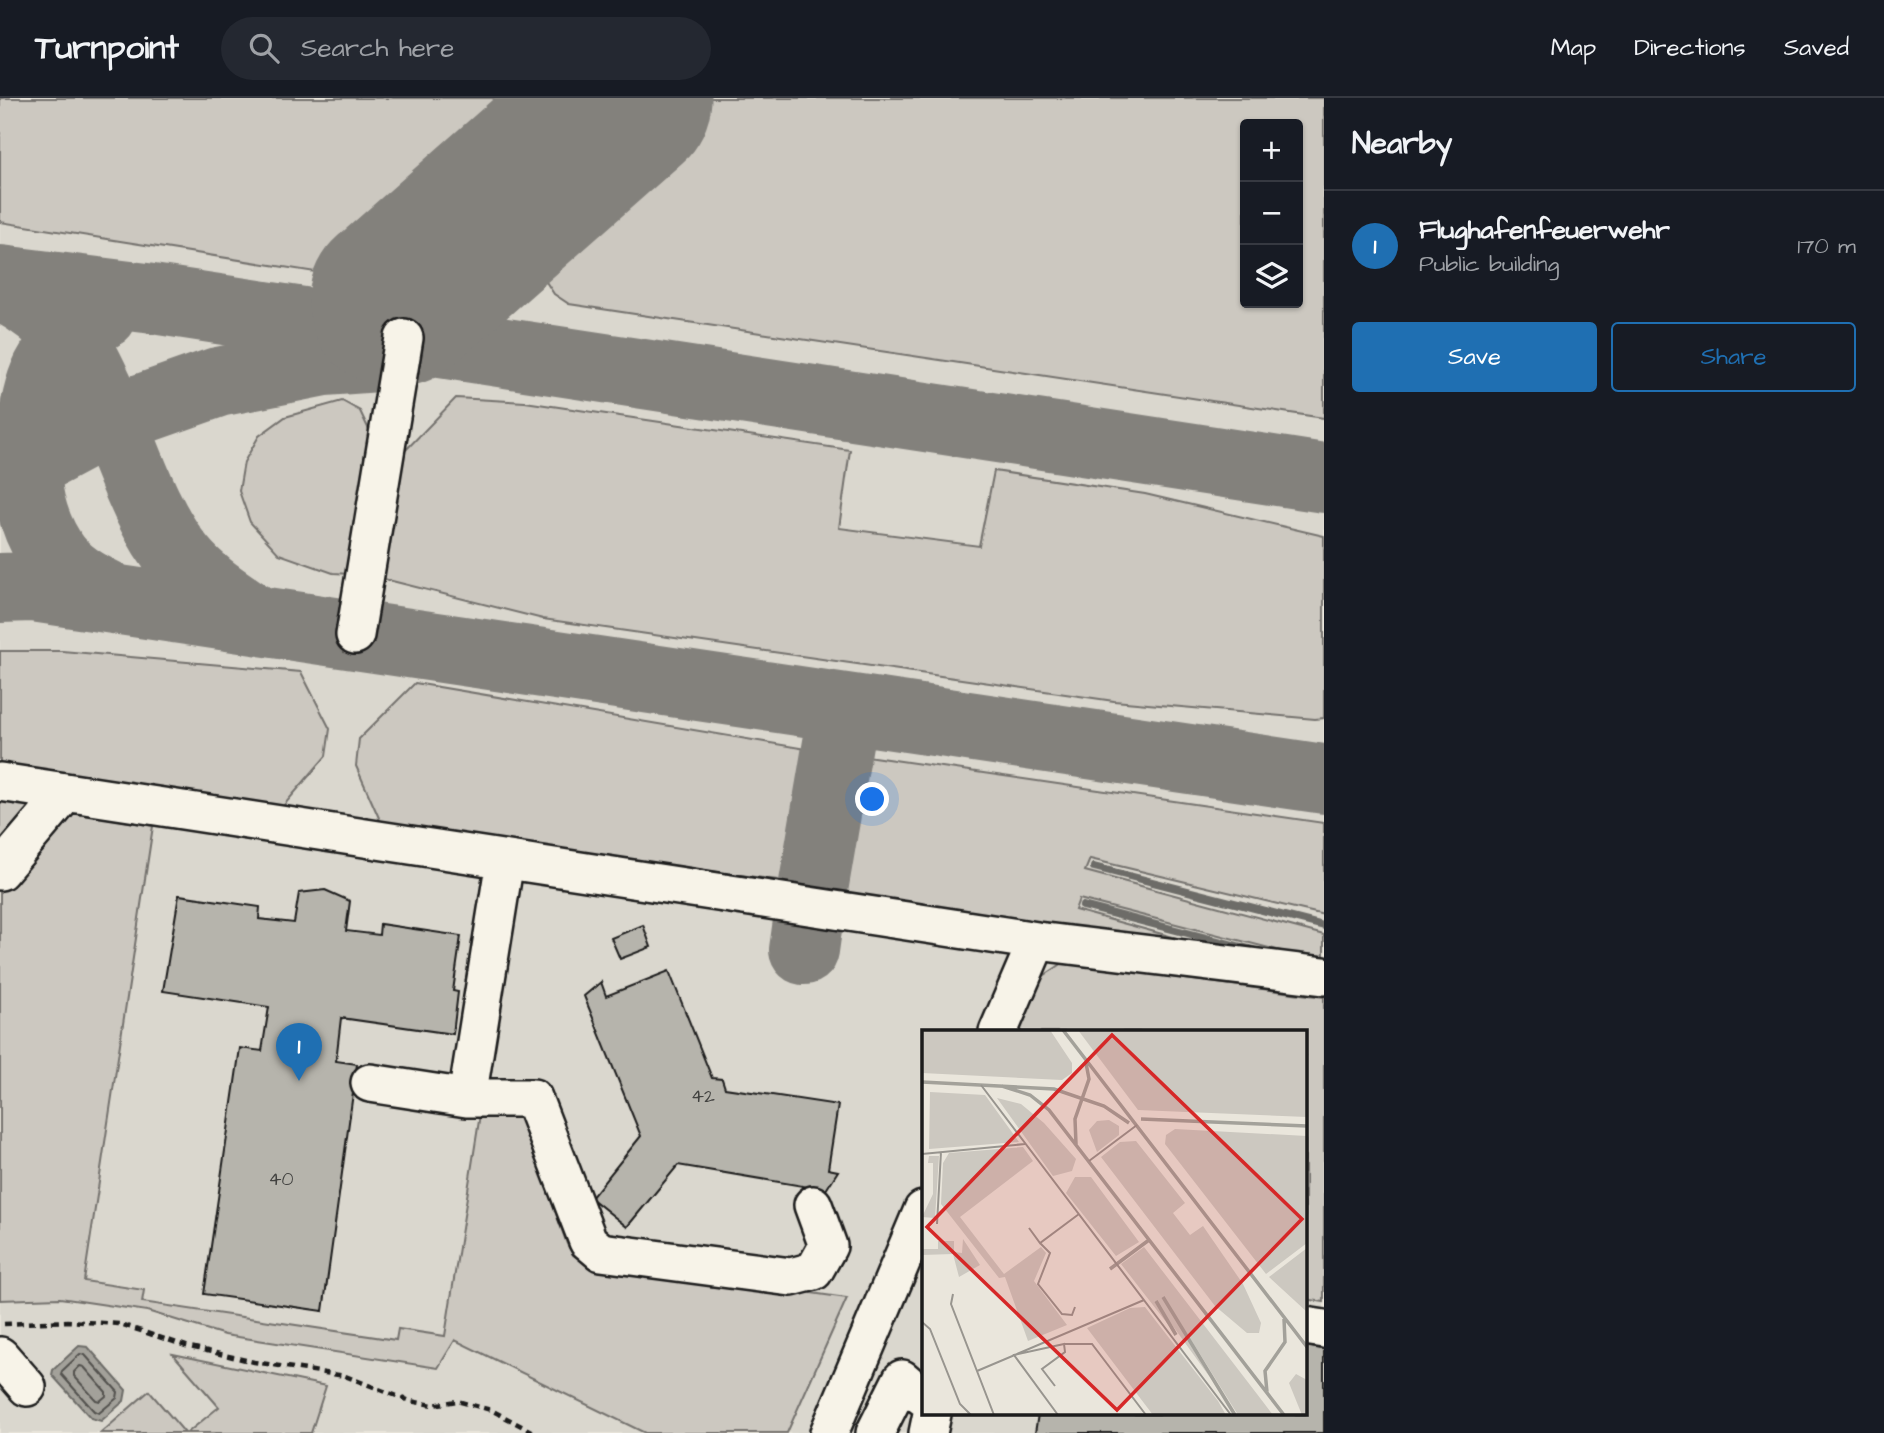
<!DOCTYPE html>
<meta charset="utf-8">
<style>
body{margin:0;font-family:"Architects Daughter",sans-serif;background:#242831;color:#f1f3f6}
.controls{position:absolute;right:21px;top:21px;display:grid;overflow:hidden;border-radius:7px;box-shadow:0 2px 5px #0004}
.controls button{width:63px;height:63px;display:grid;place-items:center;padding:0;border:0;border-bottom:2px solid #363941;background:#171b24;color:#f1f3f6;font:35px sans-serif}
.you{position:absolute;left:873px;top:702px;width:24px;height:24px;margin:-18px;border:5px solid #fff;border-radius:50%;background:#1a73e8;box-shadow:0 0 0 10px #1a73e833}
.badge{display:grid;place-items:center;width:46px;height:46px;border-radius:50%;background:#1f6fb2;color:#fff;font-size:23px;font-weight:700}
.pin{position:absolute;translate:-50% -58px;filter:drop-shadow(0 2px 4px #0008)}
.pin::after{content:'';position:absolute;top:37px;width:24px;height:21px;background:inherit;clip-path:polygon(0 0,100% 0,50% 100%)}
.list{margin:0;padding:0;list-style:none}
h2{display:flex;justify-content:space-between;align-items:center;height:91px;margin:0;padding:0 28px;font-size:30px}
h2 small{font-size:23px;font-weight:400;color:#9ea1a6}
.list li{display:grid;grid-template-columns:46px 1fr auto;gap:21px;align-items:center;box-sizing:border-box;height:112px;padding:0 28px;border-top:2px solid #363941}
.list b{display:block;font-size:26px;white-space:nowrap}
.list p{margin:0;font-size:23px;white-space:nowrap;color:#9ea1a6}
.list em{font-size:23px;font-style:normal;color:#9ea1a6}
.actions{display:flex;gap:14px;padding:21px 28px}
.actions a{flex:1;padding:16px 0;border:2px solid #1f6fb2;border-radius:7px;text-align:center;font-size:24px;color:#1f6fb2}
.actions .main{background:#1f6fb2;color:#fff}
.icon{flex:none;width:38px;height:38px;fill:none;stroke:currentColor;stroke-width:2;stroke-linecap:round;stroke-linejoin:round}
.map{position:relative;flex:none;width:1324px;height:1335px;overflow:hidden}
header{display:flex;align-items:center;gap:42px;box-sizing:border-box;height:98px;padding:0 35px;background:#171b24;border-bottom:2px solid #363941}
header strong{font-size:33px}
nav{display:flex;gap:38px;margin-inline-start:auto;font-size:24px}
.search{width:490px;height:63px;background:#242831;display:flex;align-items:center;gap:18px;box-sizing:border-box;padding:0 24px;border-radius:38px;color:#9ea1a6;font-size:26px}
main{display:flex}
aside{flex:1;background:#171b24}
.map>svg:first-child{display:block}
</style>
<header>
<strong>Turnpoint</strong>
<div class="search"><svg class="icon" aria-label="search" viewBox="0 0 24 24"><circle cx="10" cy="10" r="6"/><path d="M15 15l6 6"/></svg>Search here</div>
<nav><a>Map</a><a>Directions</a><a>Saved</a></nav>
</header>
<main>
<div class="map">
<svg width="1324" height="1335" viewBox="0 0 1324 1335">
<rect width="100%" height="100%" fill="#eae6dc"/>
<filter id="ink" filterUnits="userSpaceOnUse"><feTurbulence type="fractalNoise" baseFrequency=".0143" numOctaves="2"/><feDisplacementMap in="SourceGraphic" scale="14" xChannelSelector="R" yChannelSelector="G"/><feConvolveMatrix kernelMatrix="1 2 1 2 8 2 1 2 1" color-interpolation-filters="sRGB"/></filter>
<g filter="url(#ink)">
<path fill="#dad7ce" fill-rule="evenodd" d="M0 0H1324V1335H0ZM1245 26H1298V205H1245ZM923 934H1305V1316H923Z"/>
<path fill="#ccc8c0" stroke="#74726e" stroke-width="2" fill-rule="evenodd" d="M0 0H555L353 180 0 124Z
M693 0H1324V320L569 206 554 196 539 173 537 145 554 121ZM1245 26H1298V205H1245Z
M456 300 525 304 850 352 839 430 979 448 994 373 1145 396 1324 438V620L1315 621 1114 603 543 521 384 481 401 357Z
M342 303 360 313 371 336 351 476 333 475 279 456 250 424 239 393 244 364 259 338 285 319Z
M0 553H62L301 574 330 631 326 658 279 713 0 670Z
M415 585 818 653 794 774 785 783 383 729 356 668 359 641Z
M853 656 1324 725V817L1090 761 1085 773 1324 837V864L1079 801 1075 812 1224 853 829 793Z
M0 695 39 709 0 758Z
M67 713 153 728 84 1183 144 1192 142 1204 396 1242 398 1231 445 1238 481 1010 521 1018 567 1146 573 1157 585 1163 847 1200 787 1335H645L455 1242 438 1270 225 1237 147 1213 60 1200 0 1202V791Z
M1063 865 1324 899V1204L1305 1201V934H1010L1039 881Z
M173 1256 326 1288 311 1335H187L219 1309Z
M149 1293 185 1335H101Z"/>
<path fill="#a3a19a" stroke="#6d6c68" stroke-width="2" d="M79 1248 88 1249 126 1292 124 1303 101 1323 91 1320 52 1277 53 1272Z"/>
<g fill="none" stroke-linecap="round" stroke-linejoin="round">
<path stroke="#52514e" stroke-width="2" d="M80 1256 85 1257 118 1294 117 1300 99 1315 94 1313 61 1276 62 1273Z
M80 1268 84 1269 106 1294V1298L100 1303 96 1302 74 1278V1274Z"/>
<path stroke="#6d6c68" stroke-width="8" d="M1094 769 1324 828
M1083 808 1253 852"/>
<path stroke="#83817c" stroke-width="70" d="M0 182 146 200 1324 380
M0 187C26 200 49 216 68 238 81 252 90 272 98 289 124 345 141 413 181 462 201 487 230 504 256 522
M103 216C79 229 60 247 47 272 38 290 35 310 32 329 30 341 27 354 27 366 25 400 37 436 57 462 72 480 94 491 115 501
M0 383 27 367 113 321 218 284 324 263 378 259
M0 490 32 489 1324 681
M804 852 810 809 844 610"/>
<path stroke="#83817c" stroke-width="173" d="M395 203 625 0"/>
</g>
<path fill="#b6b4ac" stroke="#1c1c1c" stroke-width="2" d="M325 792 350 803 346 833 379 837 380 826 461 838 453 893 458 894 453 936 341 920 336 963 357 966 323 1213 204 1196 240 950 262 953 269 909 163 893 179 797 260 809 259 821 294 825 299 795Z
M643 827 651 849 620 861 611 840Z
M669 873 712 980 722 981 725 990 838 1007 828 1071 838 1073 826 1092 678 1067 627 1129 591 1100 641 1038 584 898 601 884 606 898Z
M1305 1248 1324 1251V1335H1035L1038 1316H1305Z"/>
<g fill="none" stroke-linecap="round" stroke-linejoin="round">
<defs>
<path id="minor" d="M355 537 404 240
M0 684 1037 843 1324 878
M0 773 66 695
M998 934 1037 843
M370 985 467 1000 505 762
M467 1000H533L588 1143 601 1154 791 1179 814 1173 828 1148 813 1107
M1305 1228 1324 1231
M0 1258 27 1289
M829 1335 923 1112
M875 1335 902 1281 923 1299
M928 1335 932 1316"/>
</defs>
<use href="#minor" stroke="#1c1c1c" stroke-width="42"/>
<path stroke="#1c1c1c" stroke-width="4.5" stroke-dasharray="7 5" stroke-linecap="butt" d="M4 1226 67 1223 120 1226 186 1248 254 1264 345 1278 410 1303 433 1307 457 1303 491 1312 535 1335"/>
<use href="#minor" stroke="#f7f3e8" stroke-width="37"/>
</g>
</g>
<g text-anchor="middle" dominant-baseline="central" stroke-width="6" stroke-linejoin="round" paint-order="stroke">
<g font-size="19" fill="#424240">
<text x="703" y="998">42</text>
<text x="281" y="1081">40</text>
</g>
</g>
<g transform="translate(922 932)">
<rect width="385" height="385" fill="#eae6dc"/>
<path d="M0 0H128L150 33V43L140 50 0 43ZM156 0H385V87L216 80ZM8 62 63 65 97 112 7 119ZM75 68 99 74 122 93 154 129 150 141 131 146ZM187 90 197 96V105L175 122 167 100 175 91ZM253 99 385 106V213L344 244 243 114 244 105ZM214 111 263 173 251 183 268 205 281 196 321 254 339 293 337 303H325L293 276 179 127 198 112ZM101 117 111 131 38 187 82 244 119 217 124 223 112 251 145 295 106 311 83 247 77 248 19 174 21 133 27 123ZM7 126H17L13 188 0 187 11 164V133H6ZM153 147H169L217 212 194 226 144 163ZM41 209 58 235 37 247 31 224 0 225V219H16V211H32V222L40 223ZM222 217 335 364 351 385H316L241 265 287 346 232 270 248 297 199 234ZM385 218V282L347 247ZM223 277 296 371 304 385H231L165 298 208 278ZM374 344 385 350V385H380L367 353Z" fill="#ccc8c0"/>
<path fill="none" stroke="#a3a19a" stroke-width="3.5" d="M141 0 385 317M0 52 132 59 182 76 207 93M80 56 108 65 127 80 362 385M219 89 385 96M154 114 153 89 167 49 164 33M188 239 227 210M241 267 313 385M234 271 254 305M345 362 343 341 363 312 362 289"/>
<path fill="none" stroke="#98958f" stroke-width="2" d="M59 55 309 385M0 124 103 114M167 131 215 95M15 194 19 122M107 198 118 213 157 184M118 213 128 223 116 254 140 284 150 285 153 277M31 264 29 274 72 385M0 292 8 299 38 374 49 385M142 314H170L224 385M55 341 222 270M133 356 120 339 143 322 142 314 92 325 136 385"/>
<path fill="#d62828" fill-opacity="0.15" stroke="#d62828" stroke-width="3.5" d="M190 5 380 189 195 380 5 197Z"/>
<rect width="385" height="385" fill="none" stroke="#1c1c1c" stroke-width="3.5"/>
</g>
</svg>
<div class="controls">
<button>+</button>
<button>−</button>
<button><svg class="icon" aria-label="layers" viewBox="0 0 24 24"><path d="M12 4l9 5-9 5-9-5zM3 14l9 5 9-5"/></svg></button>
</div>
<div class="you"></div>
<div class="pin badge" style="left:299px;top:983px">1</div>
</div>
<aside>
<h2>Nearby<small></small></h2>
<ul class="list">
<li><span class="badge">1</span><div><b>Flughafenfeuerwehr</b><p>Public building</p></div><em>170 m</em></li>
</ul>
<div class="actions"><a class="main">Save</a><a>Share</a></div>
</aside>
</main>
